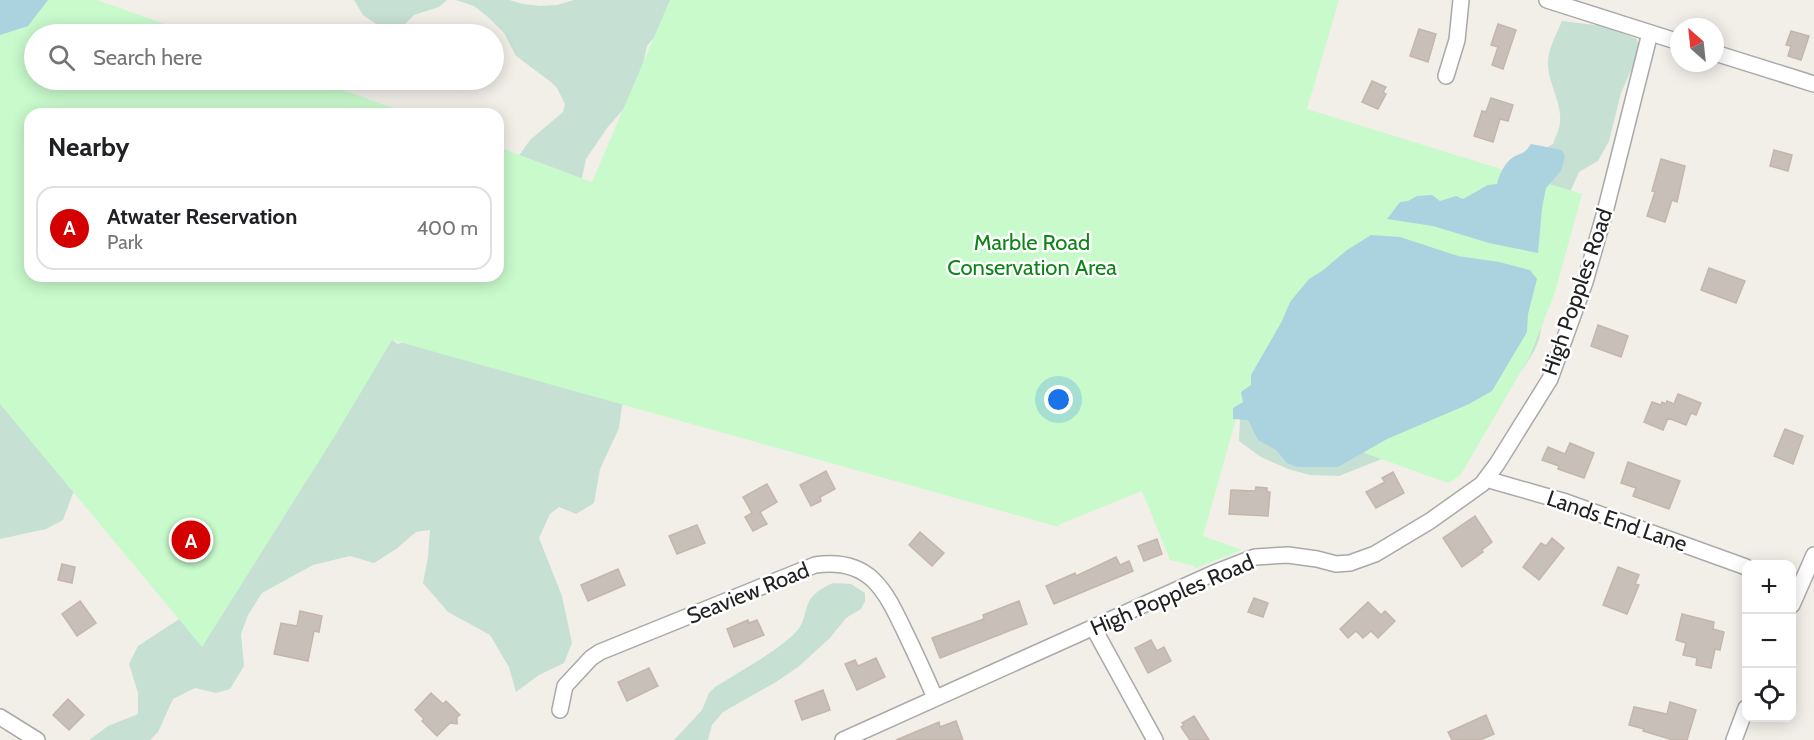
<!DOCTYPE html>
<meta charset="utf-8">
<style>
body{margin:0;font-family:Cabin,sans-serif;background:#f2f2f2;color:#202124}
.controls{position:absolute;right:18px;bottom:18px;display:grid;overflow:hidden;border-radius:12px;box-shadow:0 3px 15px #0003}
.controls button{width:54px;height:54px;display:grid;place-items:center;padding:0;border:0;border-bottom:2px solid #e0e0e0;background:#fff;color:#202124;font:30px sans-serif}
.compass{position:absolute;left:1670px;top:18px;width:54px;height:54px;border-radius:50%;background:#fff;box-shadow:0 3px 15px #0003;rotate:333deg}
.you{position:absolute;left:1059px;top:400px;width:21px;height:21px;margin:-15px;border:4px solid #fff;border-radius:50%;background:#1a73e8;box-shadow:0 0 0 9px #1a73e833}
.badge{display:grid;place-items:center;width:39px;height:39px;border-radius:50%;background:#d40000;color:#fff;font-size:20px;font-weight:700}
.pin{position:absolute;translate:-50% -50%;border:3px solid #fff;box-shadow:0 2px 6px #0006}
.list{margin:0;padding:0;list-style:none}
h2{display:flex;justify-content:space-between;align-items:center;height:78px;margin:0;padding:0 24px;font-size:26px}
h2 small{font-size:20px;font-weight:400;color:#757577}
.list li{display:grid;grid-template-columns:39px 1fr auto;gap:18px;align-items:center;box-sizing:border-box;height:84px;margin:0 12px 12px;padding:0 12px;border:2px solid #e0e0e0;border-radius:18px}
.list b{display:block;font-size:22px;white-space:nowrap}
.list p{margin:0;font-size:20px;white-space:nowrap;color:#757577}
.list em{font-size:20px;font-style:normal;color:#757577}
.icon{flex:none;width:33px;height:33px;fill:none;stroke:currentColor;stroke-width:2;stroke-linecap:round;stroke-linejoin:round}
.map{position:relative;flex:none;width:1814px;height:740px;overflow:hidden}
.search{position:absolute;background:#fff;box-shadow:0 3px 15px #0003;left:24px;top:24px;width:480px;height:66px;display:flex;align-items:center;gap:15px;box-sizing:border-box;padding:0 21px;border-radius:33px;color:#757577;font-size:22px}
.panel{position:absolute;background:#fff;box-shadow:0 3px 15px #0003;left:24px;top:108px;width:480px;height:174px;border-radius:18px}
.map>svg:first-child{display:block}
</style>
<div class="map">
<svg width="1814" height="740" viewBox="0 0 1814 740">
<rect width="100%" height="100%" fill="#f2efe9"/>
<path fill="#c6e0d4" d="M354 0H447L439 7 414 15 402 27 385 30 363 15Z
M456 0H509L523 4 540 6 557 5 574 0H736L658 33 647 46 643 64 627 105 607 128 586 159 573 220 624 392 619 428 600 469 594 503 576 514 559 507 550 514 539 538 562 596 572 643 564 663 539 675 516 692 509 667 490 635 448 612 423 583 428 557 430 530 416 532 396 549 374 563 350 556 313 565 262 593 248 615 241 634 244 666 230 689 216 693 195 688 173 699 158 732 150 740H89L108 726 138 714V693L129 664 138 646 187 614 369 324 398 344 404 342 498 276 510 168 530 140 563 112 565 104 557 88 551 82 516 56 504 33 488 17 474 6Z
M1562 21 1603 26 1637 39 1639 52 1621 93 1609 141 1598 161 1579 172 1563 208 1541 326C1541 345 1527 363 1516 378L1442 435 1339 476 1310 475 1288 469 1261 457 1239 441 1240 419 1494 192 1530 156 1553 144C1555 137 1560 129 1560 122 1562 103 1549 85 1548 66 1547 51 1556 35 1562 21Z
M0 396 76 485 63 520 46 529 0 539Z
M833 583 851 584 865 593V601L861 609 846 618 830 638 798 667 776 682 723 712 712 725 708 740H674L702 710 709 693 715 687C740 671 770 656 793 635 815 615 794 600 833 583Z"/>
<path fill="#c8facc" d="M0 0H97L193 34H34V80H316L409 114H30V276H498V147L592 182 670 0H1339L1307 109 1582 194 1555 292 1530 356 1460 476 1448 483 1239 408 1203 536 1242 550 1194 569 1195 566 1170 560 1142 491 1058 525 1059 527 392 340 336 434 202 647 0 404Z"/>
<path fill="#aad3df" d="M0 0H48L28 26 0 35Z
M1531 144 1562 150 1565 156 1561 171 1546 188 1542 208 1538 253 1489 243 1433 226 1387 219 1400 202 1408 201 1417 196 1432 195 1440 201 1456 196 1463 199 1488 185 1497 184C1499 175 1504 164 1512 158 1521 152 1523 156 1531 144Z
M1371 235 1400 237 1458 256 1499 262 1530 270 1537 279 1528 314 1527 332 1492 391 1469 404 1387 439 1338 467H1297L1287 463 1276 450 1258 440 1248 420 1233 419V408L1243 402 1241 392 1251 385V375L1282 321 1290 302 1309 279 1322 271 1347 250Z"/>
<path fill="#c7bfb8" stroke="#c4b6ab" stroke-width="1.5" d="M1498 24 1516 30 1503 69 1492 65 1498 47 1491 45Z
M1419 29 1436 34 1428 62 1410 56Z
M1791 31 1809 36 1801 60 1788 56 1791 46 1786 45Z
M1372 81 1386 87 1383 92 1386 94 1378 109 1362 102Z
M1491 98 1513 105 1508 121 1500 119 1493 142 1474 136 1482 111 1486 112Z
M1774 150 1792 155 1788 171 1770 166Z
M1661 159 1685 166 1677 202 1672 200 1665 222 1647 216 1655 192 1652 191Z
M1709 268 1745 281 1736 303 1701 290Z
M1598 325 1628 336 1621 357 1591 346Z
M1678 394 1701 403 1696 415 1691 413 1686 425 1668 418 1663 430 1644 422 1652 402 1661 405 1662 402 1666 404 1667 401 1674 404Z
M1785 429 1803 436 1793 464 1774 456Z
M1570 443 1594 453 1584 478 1558 469 1559 466 1542 460 1548 447 1565 454Z
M1628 462 1680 481 1669 509 1633 496 1636 488 1621 483Z
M826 471 835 489 820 497 821 501 811 506 800 485Z
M1393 472 1404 493 1376 508 1366 492 1385 482 1382 478Z
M767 484 777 502 760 512 767 524 753 531 745 517 752 513 743 497Z
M1256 487 1267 488V492H1270L1268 516 1229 514 1231 490 1255 491Z
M1475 516 1492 542 1482 550 1483 552 1462 567 1443 538Z
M697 525 705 543 677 554 669 536Z
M920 532 944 553 932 566 909 545Z
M1552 538 1564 548 1539 580 1523 567 1541 543 1546 546Z
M1157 539 1162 554 1144 561 1138 546Z
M1116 557 1120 565 1129 561 1133 571 1054 604 1046 586 1075 573 1076 576Z
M62 564 75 567 72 583 58 580Z
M1618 567 1639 575 1635 584 1639 585 1627 614 1603 605Z
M618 569 625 585 588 601 581 585Z
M1254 598 1268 603 1263 617 1248 612Z
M80 601 96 623 77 636 62 614Z
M1019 601 1027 624 940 658 932 638 984 619 983 615Z
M1368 602 1381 615 1385 611 1395 621 1378 638 1371 631 1363 638 1356 631 1348 638 1340 629Z
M300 611 322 616 319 632 314 631 308 661 274 654 281 623 297 626Z
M1682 614 1714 622 1713 629 1724 632 1720 650 1715 649 1711 668 1696 665 1697 658 1683 655 1686 643 1676 640Z
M748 620 749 623 757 620 764 635 734 647 727 629Z
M1151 640 1157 651 1164 647 1171 661 1148 673 1135 648Z
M876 658 885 677 857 690 845 664 855 660 858 666Z
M649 668 658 686 627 701 618 682Z
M823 690 830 710 802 720 795 701Z
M431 693 443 704 446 701 460 715 457 717V724L450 723 437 736 422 721 424 719 415 710Z
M68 699 84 715 69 730 53 715Z
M1670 702 1696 710 1687 740H1673L1643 731 1644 729 1629 725 1634 707 1667 714Z
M1486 715 1494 734 1480 740H1452L1448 732Z
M1194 716 1209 740H1190L1181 727 1184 725 1182 723Z
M956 721 963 740H896L939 722 940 727Z"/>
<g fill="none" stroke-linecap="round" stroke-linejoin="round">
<defs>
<path id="street" d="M1547 0 1679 42
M1715 53 1814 84
M1446 76 1457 40 1461 0
M1486 479 1566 502 1746 567
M1792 605 1814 555
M1093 627 1155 740
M560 710 565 686 591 658 600 652 815 565C870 557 885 590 906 634 916 655 926 676 935 698
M0 717 37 740
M843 740 1214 573 1255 557 1288 555 1317 559 1336 564 1350 563 1375 554 1430 521 1482 484 1497 464 1550 379 1585 282 1605 212 1650 33
M1734 740 1746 708"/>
</defs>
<use href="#street" stroke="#a9a9a9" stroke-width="18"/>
<use href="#street" stroke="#fff" stroke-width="15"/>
</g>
<g text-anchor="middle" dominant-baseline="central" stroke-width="5" stroke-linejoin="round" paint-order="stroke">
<g font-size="22" fill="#0c8416" stroke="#fff">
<text x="1032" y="242">Marble Road<tspan x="1032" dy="25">Conservation Area</tspan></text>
</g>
<g font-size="22" fill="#222" stroke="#fff">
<text transform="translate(1577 292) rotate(-71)">High Popples Road</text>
<text transform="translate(1617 521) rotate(19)">Lands End Lane</text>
<text transform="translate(748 593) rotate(-22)">Seaview Road</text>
<text transform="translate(1172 595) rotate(-23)">High Popples Road</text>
</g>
</g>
</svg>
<div class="controls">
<button>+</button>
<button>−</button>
<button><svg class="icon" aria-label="locate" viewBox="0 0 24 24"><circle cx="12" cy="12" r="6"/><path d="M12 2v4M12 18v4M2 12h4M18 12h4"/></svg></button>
</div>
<svg class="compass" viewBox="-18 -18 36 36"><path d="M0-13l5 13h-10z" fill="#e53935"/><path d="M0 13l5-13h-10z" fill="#757577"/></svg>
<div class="you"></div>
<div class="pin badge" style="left:191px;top:540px">A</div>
<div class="search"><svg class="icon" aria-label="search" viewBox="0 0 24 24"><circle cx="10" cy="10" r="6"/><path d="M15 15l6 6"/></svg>Search here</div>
<section class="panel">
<h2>Nearby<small></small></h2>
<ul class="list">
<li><span class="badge">A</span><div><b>Atwater Reservation</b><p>Park</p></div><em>400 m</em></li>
</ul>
</section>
</div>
